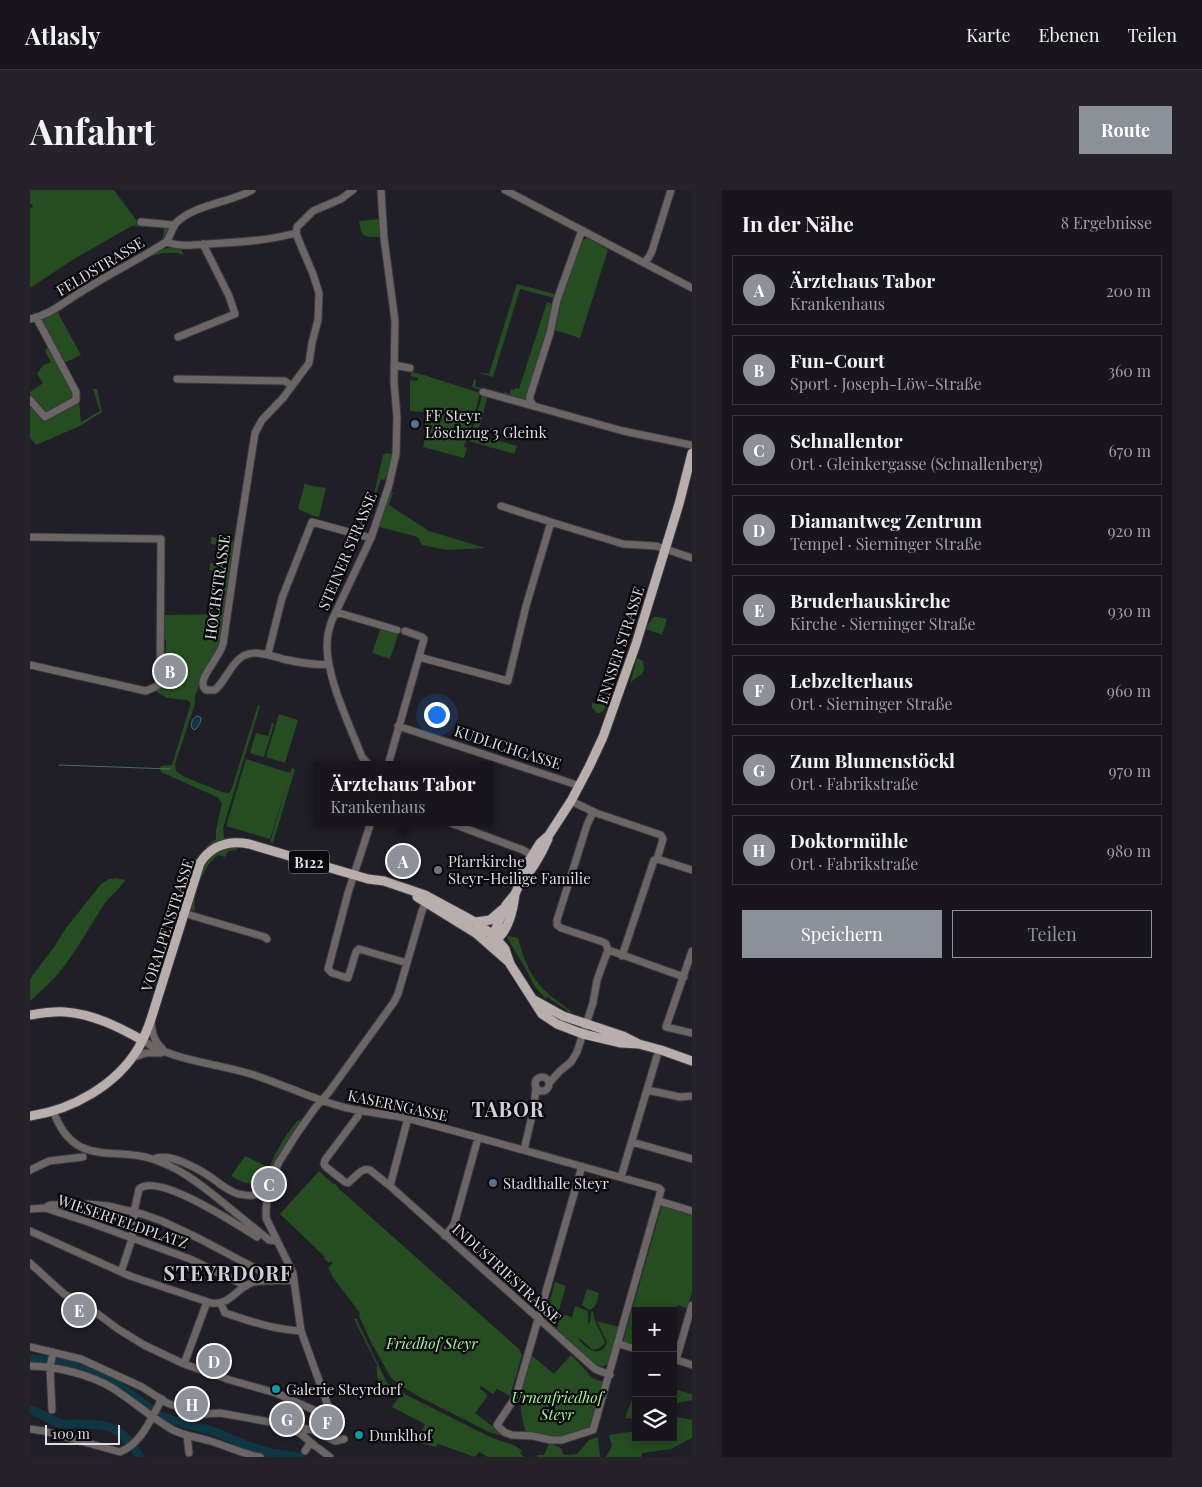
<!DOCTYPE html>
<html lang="de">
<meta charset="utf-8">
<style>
body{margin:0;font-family:"Playfair Display",serif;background:#252329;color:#f1f3f6}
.controls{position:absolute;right:15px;bottom:15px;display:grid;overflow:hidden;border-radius:0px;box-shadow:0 2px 12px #0003}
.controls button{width:45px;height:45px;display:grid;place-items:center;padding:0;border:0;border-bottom:1px solid #36353b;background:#18161c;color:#f1f3f6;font:25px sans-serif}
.scale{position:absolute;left:15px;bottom:12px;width:75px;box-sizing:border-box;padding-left:5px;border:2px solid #dddce1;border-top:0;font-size:14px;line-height:18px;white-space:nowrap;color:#dddce1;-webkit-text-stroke:4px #09090c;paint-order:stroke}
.you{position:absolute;left:406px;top:524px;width:18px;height:18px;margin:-12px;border:4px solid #fff;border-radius:50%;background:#1a73e8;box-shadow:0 0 0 8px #1a73e833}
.badge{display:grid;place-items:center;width:32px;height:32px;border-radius:50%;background:#8c9099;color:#fff;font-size:16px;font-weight:700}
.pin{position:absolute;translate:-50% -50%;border:2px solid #fff;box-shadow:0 1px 5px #0006}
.popup{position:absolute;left:283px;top:571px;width:180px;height:65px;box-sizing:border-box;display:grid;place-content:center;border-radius:0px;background:#18161c;filter:drop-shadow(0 1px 4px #0005);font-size:16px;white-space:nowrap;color:#9f9fa3}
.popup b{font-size:19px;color:#f1f3f6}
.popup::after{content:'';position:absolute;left:50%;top:100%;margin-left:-10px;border:10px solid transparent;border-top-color:#18161c}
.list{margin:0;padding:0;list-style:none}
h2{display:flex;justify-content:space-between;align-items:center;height:65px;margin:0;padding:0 20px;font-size:21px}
h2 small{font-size:16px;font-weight:400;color:#9f9fa3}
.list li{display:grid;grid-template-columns:32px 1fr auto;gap:15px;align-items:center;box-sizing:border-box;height:70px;margin:0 10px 10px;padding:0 10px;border:1px solid #36353b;border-radius:0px}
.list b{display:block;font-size:19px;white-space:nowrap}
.list p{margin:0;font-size:16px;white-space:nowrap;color:#9f9fa3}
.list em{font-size:16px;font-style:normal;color:#9f9fa3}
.actions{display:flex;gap:10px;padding:15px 20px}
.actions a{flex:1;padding:11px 0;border:1px solid #8c9099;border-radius:0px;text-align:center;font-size:18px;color:#8c9099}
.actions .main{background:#8c9099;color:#fff}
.icon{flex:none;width:28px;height:28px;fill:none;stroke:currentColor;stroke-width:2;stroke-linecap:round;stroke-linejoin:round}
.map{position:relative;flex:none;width:662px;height:1267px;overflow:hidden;border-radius:0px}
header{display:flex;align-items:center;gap:30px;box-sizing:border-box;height:70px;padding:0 25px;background:#18161c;border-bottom:1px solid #36353b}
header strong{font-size:24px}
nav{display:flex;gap:28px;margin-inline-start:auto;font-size:18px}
.intro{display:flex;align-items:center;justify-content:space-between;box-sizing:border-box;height:120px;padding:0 30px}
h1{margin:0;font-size:35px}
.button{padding:12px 22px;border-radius:0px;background:#8c9099;color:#fff;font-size:18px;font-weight:700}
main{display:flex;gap:30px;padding:0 30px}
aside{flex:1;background:#18161c;border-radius:0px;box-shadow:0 2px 12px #0003}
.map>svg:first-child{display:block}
</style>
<header>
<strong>Atlasly</strong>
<nav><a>Karte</a><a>Ebenen</a><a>Teilen</a></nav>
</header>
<div class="intro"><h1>Anfahrt</h1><a class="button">Route</a></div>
<main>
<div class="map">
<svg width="662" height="1267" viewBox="0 0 662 1267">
<rect width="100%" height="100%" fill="#201e26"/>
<path fill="#254d21" d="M0 0H84L107 31 106 33 138 35 141 37 136 48 131 53 134 42 133 38 102 36 44 69 0 98V18L3 17 2 14H0Z
M349 29 351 47C334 47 332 49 329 31Z
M557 48 561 49 578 60 550 148 524 140 532 107 551 51Z
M145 57 150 58 154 65C139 60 124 64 110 71L127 60Z
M487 94 525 104 524 108 490 99 463 187 446 182 459 184Z
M52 104 28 123 51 165 34 173 9 129Z
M517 112 522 114V116L520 132 495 212 442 197 444 189 446 190 445 196 473 205 475 202 480 204 481 199 484 200 485 198 489 199Z
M18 156 43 200 44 208 18 224H13L0 207V202L13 193 7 184 13 175 21 172 15 161Z
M382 182 394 185 450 203 444 228 434 257 437 258 434 268 393 257 395 248V222L380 221V190L387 191 388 188 380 186Z
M63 199H67L72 222 50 236 6 255 0 248V214L14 231 49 211 51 232 70 221Z
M454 204 458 205 447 245 487 256 484 264 439 251 452 206Z
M356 263 362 264 360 279 354 290 351 289 346 304 349 305 348 308 344 309 340 307 344 304 353 265Z
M275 293 278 295 296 298 289 327 283 326 268 319Z
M361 302 363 303 359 315 399 341 455 358 417 360 392 355 388 347 349 337Z
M181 347 196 349 205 352 190 456 173 485 165 506V514L145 574 146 581 155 587 192 602 198 603 201 601 228 515 230 516 193 638 194 648 205 647 207 660 198 661 195 667 188 665C185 668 181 671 179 674 172 683 162 711 165 721L147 717C156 688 160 668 186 649V640L192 613 187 607 131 582 130 578 131 576 142 575 161 513 157 510 137 508 124 500 135 491 136 450 133 447V425L191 424V406L180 405V399L192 398V380H180V373L192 372V355L181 354Z
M624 427H628L637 429 632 445 616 439 621 430Z
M351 438 369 442 360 469 342 463Z
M607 468 613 471C617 488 607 484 600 494Z
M562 513 576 515C575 519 572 524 567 523L562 518Z
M249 524 268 530 255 573 236 567Z
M242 533 244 534 234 567 220 563 226 543 238 546Z
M216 569 260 583 262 578 265 579 243 653 240 652 259 588 240 649 196 636Z
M86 688 95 690C91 698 81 705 75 713 59 737 46 762 28 784 19 794 9 803 0 811V789L24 757 36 738 71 694 79 689Z
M477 746 485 747 488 748C498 786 509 799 541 821V823L520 809 519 807 515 808 505 797 497 781 479 751Z
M270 930 271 933 256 953 249 965H248L239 988 235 989C242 968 253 948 267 931Z
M215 966 234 975 229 991C218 997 211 991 201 986Z
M289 981 303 994 304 993 307 996V997L489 1159 492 1165 480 1206 467 1199 463 1204 451 1196 450 1199 456 1203 457 1207 445 1223 471 1243 483 1249 459 1242 384 1204 361 1188 341 1152 329 1126 330 1123 304 1089 298 1078 303 1073 301 1071 299 1073 294 1069 295 1067 250 1024Z
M632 1015 662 1024V1102L657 1118 647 1115 643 1130V1121H606V1155L593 1152Z
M525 1092 536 1096 524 1137 515 1129Z
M557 1099 569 1103C568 1109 566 1119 559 1120L552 1115Z
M545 1116 558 1121V1134L560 1132 561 1122 563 1121C564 1134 572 1142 575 1153 571 1158 569 1159 563 1160L549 1148V1150C557 1159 571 1169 577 1152L567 1131 589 1137 579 1173C574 1177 571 1177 564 1174L527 1139 531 1124 542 1127Z
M326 1128 357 1193 380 1207 460 1247 486 1256 492 1261 490 1263 494 1267H458L449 1262 445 1267 408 1254 406 1257 387 1252 395 1234 362 1217 369 1207 353 1196 347 1187V1175L324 1129Z
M500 1164 524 1184 541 1165 551 1175 562 1188 573 1192 561 1238 528 1247H520L496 1243C493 1232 489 1221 492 1210L491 1209 492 1196Z
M606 1199V1229L595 1228Z
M643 1199 662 1204V1210L643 1214Z
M647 1227 662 1230V1248L641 1259 612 1263 611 1267H576L582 1256 579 1245 606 1241V1248H643V1230Z
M568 1247 570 1267H507V1265H514L519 1253 531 1258 534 1265 547 1264 559 1250Z"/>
<path fill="#0f3743" stroke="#4d6872" d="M168 526 171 528 170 533 166 539 164 540 162 538C160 533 163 527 168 526Z"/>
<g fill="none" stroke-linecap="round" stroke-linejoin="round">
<path stroke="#4d6872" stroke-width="1" d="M29 575 140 579"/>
<path stroke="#0f3743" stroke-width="9" d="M0 1169C30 1171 63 1179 89 1196 103 1205 116 1216 130 1226L136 1228 186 1242 213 1254 240 1263 270 1267
M0 1220C11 1222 18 1230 29 1233 36 1235 45 1234 52 1234 86 1234 92 1241 110 1267"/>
<defs>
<path id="minor" d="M475 0 662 98
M111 32 144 35
M136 52C150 57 163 55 178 54 208 52 237 51 266 43
M614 73 619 67 622 61 641 0
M0 129C20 125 34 112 51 102 79 84 108 70 136 52 141 46 142 37 147 32 166 14 200 13 222 0
M148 147 205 124 199 106 173 54
M364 175 380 178
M147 189 255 191 262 196
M453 202 593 241 662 255
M0 210 15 227 46 210V202L6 127
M503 215 500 210V206L520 143 527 110 552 40
M471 316 521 332
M0 347 131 349V351L130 488 127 496 116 501 0 475
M306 422 367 440
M238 464 252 408 282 332 341 348
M389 467 478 491 496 416 521 332 593 354 626 356 662 368
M299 474C285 476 267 472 253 469 239 465 222 458 209 469 199 478 195 491 185 500H176C173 497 173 497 173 492 173 484 190 466 193 454L208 351 225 243 232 230 253 208 279 173 282 153 288 130 289 103 283 84 269 51 266 43 267 37 283 21 311 9 323 0
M368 536 550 596
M339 575 332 567C320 536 297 489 297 456 297 447 299 438 302 430L341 348 359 295 366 264 367 227 364 192 365 131 354 48 351 0
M358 575 394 449 392 447 375 441
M541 611 566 623 631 645 633 649 627 669 624 670 592 766
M563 622 557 635 527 730V735L531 738 573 752 576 754 578 760 584 762 654 787
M341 632 318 703 298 779 302 783 318 788 326 762 329 759 377 773
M418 632 493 660 502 665
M627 669 662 680
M153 723 235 747 237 749
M662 761 636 837 662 843
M121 830C122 842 123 850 132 858
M112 850C145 872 188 873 224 885 252 894 278 907 306 915 330 923 356 923 380 929 463 951 546 975 629 998L631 1000 563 1240 532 1250H521L503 1246 482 1245 474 1242 467 1235 486 1206 552 976
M102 868 116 863H131
M505 894a7 7 0 1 1 14 0a7 7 0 1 1-14 0Z
M519 893 530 881 541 872 547 862 563 813 567 790 578 760
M617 900 650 907 662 906
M329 920 328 926 295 970 294 974 296 977 315 992 318 993C325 988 331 977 340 980L360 996 565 1179 580 1185
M23 921C29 936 36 949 51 957 72 967 97 961 119 968 147 976 169 993 191 1011 207 1024 223 1037 239 1050L246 1051
M602 952 662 969
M494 960 504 917 506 897
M124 969C139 962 169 979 182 988 190 994 198 1001 208 1004 214 1005 222 1007 227 1004 232 1002 233 1000 238 999
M0 980 19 971 53 967
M591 987 627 866
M241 989 249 972 266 945 285 918 299 902 364 812 368 804 392 721 396 712
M239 996 236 1019V1028L263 1083 271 1141 301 1224 308 1231
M360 996 378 928
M629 1011 662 1021
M15 1018 20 1015 58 1014 78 1016 112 1024 132 1031 170 1049 238 1085 240 1088V1091
M0 1019 15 1018 58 1032 160 1069 216 1096
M0 1041 100 1086 181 1113C199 1116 206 1099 221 1093 233 1088 251 1092 264 1090
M415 1046 423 1036 425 1031 448 948
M0 1073 34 1104 57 1116 88 1139 114 1155 154 1174 200 1190 246 1203 286 1221 301 1224
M91 1082 102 1049 104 1022 109 999C128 982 208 1035 227 1047
M191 1114 195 1123C220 1131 245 1140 271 1141
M589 1154 606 1159
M0 1157 51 1169 112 1197 137 1213 151 1218 172 1224 190 1223 262 1236 282 1240 305 1251 314 1249
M644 1169 662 1175
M646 1170 662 1115
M154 1174 177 1112
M0 1176C26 1176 62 1185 84 1199 104 1212 122 1228 143 1240 155 1246 167 1247 180 1251 197 1256 212 1264 230 1267
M22 1220 20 1178 23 1162
M0 1239 14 1241 90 1262C112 1253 121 1228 132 1209
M262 1239 271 1244 285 1256
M157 1245 159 1263
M288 1258 300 1267
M275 1261 280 1253"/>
<path id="major" d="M489 695C501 682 511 665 518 649
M387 707 447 744 480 773
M446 732 460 730 473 719
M464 751C478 743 483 721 485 705
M459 754 476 715 485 704 489 695 492 682 510 653 519 645 541 611 559 577 573 547 606 454 649 314 662 263
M504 810 533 826 593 846 607 853
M0 825C12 823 24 821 35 822 63 824 89 837 112 850
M0 926C42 920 87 895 109 857 114 848 118 838 121 829L170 673C181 656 198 650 219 654L338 689 354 691 395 705 445 732 463 745 475 759 480 774 512 824 527 834 553 844 591 853 609 854 631 860 662 871"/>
</defs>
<use href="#minor" stroke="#3a3940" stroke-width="9"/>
<use href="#major" stroke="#3a3940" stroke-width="11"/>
<use href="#minor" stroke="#6b6665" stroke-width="7"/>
<use href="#major" stroke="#b8aeac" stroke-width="9"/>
</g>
<g fill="#5c6f8a" stroke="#09090c" stroke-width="2">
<circle cx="385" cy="234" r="5"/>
<circle cx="463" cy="993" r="5"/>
</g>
<circle fill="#6b7280" stroke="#09090c" stroke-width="2" cx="408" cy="680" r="5"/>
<g fill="#0f9aa8" stroke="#09090c" stroke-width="2">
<circle cx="246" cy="1199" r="5"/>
<circle cx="329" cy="1245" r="5"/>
</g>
<g text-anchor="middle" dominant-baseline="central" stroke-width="4.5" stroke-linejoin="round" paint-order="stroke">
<rect fill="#09090c" stroke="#9d9da1" stroke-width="1" x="259" y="660.5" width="40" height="23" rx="4"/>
<g font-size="14" font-weight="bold" fill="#dddce1">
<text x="279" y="672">B122</text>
</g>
<g font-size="15" fill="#dddce1" stroke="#09090c">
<text transform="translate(70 76) rotate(-31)">FELDSTRASSE</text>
<text transform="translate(317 361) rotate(-67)">STEINER STRASSE</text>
<text transform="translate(187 397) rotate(-82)">HOCHSTRASSE</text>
<text transform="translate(590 455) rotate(-72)">ENNSER STRASSE</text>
<text transform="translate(478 557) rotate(18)">KUDLICHGASSE</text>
<text transform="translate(137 735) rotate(-72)">VORALPENSTRASSE</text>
<text transform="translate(368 915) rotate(12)">KASERNGASSE</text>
<text transform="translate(93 1031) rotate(19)">WIESERFELDPLATZ</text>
<text transform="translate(477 1083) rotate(42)">INDUSTRIESTRASSE</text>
</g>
<g font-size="15" fill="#dddce1" stroke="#09090c" text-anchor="start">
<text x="395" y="225">FF Steyr<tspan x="395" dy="17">Löschzug 3 Gleink</tspan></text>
<text x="418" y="671">Pfarrkirche<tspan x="418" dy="17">Steyr-Heilige Familie</tspan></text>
<text x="473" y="993">Stadthalle Steyr</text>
<text x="256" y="1199">Galerie Steyrdorf</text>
<text x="339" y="1245">Dunklhof</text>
</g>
<g font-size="15" font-style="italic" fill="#a0f596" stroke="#09090c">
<text x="402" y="1153">Friedhof Steyr</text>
<text x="527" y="1207">Urnenfriedhof<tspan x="527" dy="17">Steyr</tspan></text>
</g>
<g font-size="20" font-weight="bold" letter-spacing="1" fill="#d0cfd9" stroke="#09090c">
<text x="478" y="918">TABOR</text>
<text x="198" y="1082">STEYRDORF</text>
</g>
</g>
</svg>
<div class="controls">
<button>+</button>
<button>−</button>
<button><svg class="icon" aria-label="layers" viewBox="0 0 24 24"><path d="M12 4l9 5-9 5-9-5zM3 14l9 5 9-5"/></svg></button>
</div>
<div class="scale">100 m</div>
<div class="you"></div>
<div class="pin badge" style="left:373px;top:671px">A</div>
<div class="popup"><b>Ärztehaus Tabor</b>Krankenhaus</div>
<div class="pin badge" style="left:140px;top:481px">B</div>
<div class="pin badge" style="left:239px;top:994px">C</div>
<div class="pin badge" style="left:184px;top:1171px">D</div>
<div class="pin badge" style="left:49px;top:1120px">E</div>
<div class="pin badge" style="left:297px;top:1232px">F</div>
<div class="pin badge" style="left:257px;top:1229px">G</div>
<div class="pin badge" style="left:162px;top:1214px">H</div>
</div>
<aside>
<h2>In der Nähe<small>8 Ergebnisse</small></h2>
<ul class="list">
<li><span class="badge">A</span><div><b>Ärztehaus Tabor</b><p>Krankenhaus</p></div><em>200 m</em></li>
<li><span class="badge">B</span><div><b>Fun-Court</b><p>Sport · Joseph-Löw-Straße</p></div><em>360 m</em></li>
<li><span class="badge">C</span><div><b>Schnallentor</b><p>Ort · Gleinkergasse (Schnallenberg)</p></div><em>670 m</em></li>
<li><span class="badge">D</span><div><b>Diamantweg Zentrum</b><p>Tempel · Sierninger Straße</p></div><em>920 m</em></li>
<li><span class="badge">E</span><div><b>Bruderhauskirche</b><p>Kirche · Sierninger Straße</p></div><em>930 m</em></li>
<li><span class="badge">F</span><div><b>Lebzelterhaus</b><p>Ort · Sierninger Straße</p></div><em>960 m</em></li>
<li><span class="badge">G</span><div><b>Zum Blumenstöckl</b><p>Ort · Fabrikstraße</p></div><em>970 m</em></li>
<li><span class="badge">H</span><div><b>Doktormühle</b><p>Ort · Fabrikstraße</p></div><em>980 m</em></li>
</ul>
<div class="actions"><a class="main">Speichern</a><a>Teilen</a></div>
</aside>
</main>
